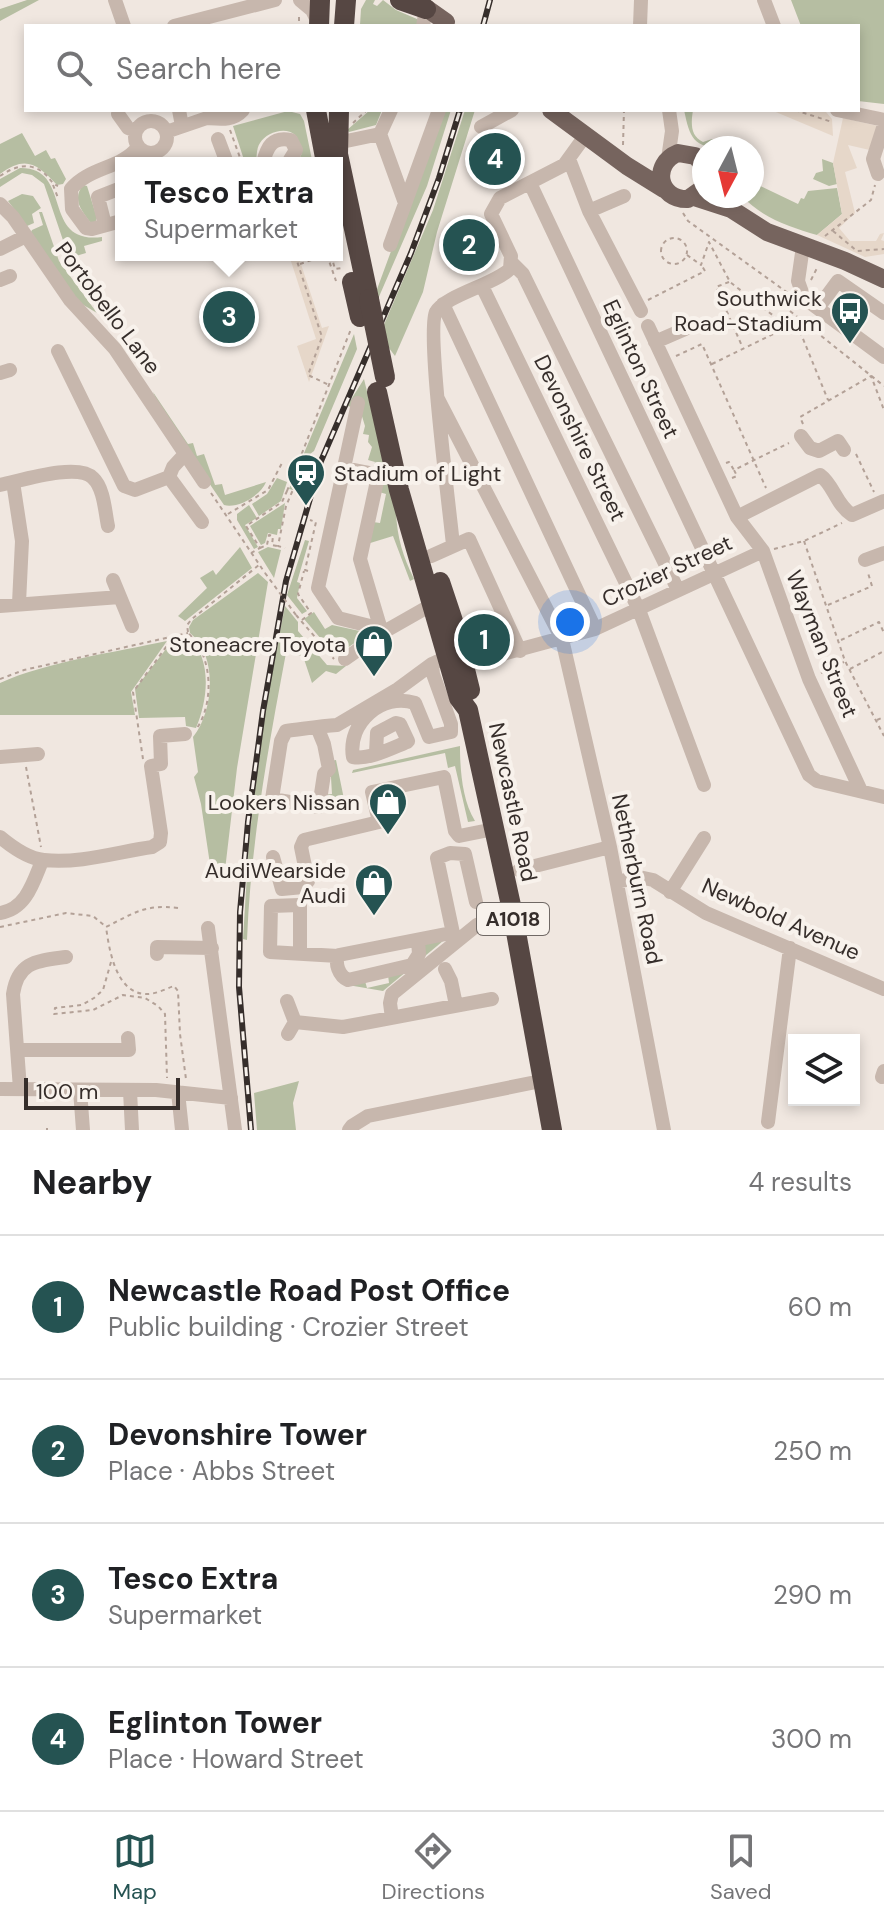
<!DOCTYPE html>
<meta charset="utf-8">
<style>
body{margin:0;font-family:"DM Sans",sans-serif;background:#f2f2f2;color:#202124}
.controls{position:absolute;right:24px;bottom:24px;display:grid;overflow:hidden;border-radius:0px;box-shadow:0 4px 12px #0003}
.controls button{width:72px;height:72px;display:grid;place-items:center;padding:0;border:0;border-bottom:2px solid #e0e0e0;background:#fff;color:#202124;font:40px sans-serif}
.compass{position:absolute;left:692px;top:136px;width:72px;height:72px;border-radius:50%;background:#fff;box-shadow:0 4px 12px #0003;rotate:187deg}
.scale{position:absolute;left:24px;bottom:20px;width:156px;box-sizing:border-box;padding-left:8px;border:4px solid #362e2b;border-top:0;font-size:22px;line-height:28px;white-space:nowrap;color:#362e2b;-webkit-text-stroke:6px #f8f2ec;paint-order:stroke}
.you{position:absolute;left:570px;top:622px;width:28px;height:28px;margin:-20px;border:6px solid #fff;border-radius:50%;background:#1a73e8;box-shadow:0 0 0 12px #1a73e833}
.badge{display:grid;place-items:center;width:52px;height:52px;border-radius:50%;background:#255352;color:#fff;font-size:26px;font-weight:700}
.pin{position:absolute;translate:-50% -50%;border:4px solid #fff;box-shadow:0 2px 8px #0006}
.popup{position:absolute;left:115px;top:157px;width:228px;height:104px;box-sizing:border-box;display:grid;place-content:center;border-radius:0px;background:#fff;filter:drop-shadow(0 2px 6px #0005);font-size:26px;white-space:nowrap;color:#757577}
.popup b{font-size:30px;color:#202124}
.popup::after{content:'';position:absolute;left:50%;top:100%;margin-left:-16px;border:16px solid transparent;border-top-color:#fff}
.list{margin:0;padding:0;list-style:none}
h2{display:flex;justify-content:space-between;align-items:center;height:104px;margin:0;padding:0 32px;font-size:34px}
h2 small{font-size:26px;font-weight:400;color:#757577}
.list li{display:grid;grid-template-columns:52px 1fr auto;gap:24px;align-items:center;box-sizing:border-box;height:144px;padding:0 32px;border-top:2px solid #e0e0e0}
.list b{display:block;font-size:30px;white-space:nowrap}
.list p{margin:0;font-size:26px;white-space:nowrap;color:#757577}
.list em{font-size:26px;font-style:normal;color:#757577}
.icon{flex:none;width:44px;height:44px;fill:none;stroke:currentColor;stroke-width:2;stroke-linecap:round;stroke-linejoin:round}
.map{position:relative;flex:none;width:884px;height:1130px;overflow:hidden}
.search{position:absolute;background:#fff;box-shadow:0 4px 12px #0003;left:24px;right:24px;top:24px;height:88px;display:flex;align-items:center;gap:20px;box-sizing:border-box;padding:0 28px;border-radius:0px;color:#757577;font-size:30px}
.sheet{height:680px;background:#fff}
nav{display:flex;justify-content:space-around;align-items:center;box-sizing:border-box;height:112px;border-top:2px solid #e0e0e0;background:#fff;font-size:22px;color:#757577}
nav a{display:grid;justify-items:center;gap:4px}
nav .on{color:#255352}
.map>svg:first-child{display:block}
</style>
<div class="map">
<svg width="884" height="1130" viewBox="0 0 884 1130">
<rect width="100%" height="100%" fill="#f0e7e0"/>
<path fill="#b6bea2" d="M27 0H39L0 21V9Z
M366 0H375L373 4 377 6 383 0 396 10 417 19V26L360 25 361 9Z
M791 0H884V104L858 101V26H801Z
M370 110H382L376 125 349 132 347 130Z
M443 110H451L427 186 378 299 376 292Z
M465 110H475L437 232 423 292 395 356 386 344 383 327 433 210Z
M684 110H693C691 123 690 136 703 142L712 139 725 146 724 148C693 148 690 138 684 110Z
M288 111 300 114 304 121 312 160 297 163 302 153C300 148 299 139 295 135 285 126 266 133 260 143 256 149 257 157 256 163H245L233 126Z
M22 133 35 156 46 150 51 159 55 158 66 179 63 184 57 185C37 164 26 155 0 174V144Z
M822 159 833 163 837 184 829 186 813 179 816 173 823 171Z
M20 168C74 167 40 245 102 237V241L84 246 86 253 69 258 44 184 32 175 22 173 0 187V179Z
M752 182 798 204 801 198 804 199 808 191 837 188 842 214 817 235C790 227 762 218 742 196H752Z
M83 185 87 186 97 218 95 223 90 222C81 210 72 199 83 185Z
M22 194 33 196 41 208 32 214 34 223 27 226 8 201Z
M39 212H42L59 261 97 313 75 300 30 234 32 230 43 225Z
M354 334 357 349 314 451 310 454 298 491 289 489Z
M364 379 396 512C397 537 403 557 414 579L410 581 393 536 367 544 373 522 380 523 386 494 379 492 373 468 375 462 368 460 372 447 368 442 369 435 363 434 365 426 357 400 352 407 347 406Z
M153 392 188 444 193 443 197 456 204 454 215 485 222 484 225 495 266 482C261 495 238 509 224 505L160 411Z
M277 478 287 482 281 501 259 516 252 504 267 494Z
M285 503 281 529H278L277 535 268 533 265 543 261 545 250 526Z
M249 505 257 518 245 525 258 547 254 549 237 520V514Z
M305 540 309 541 297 582 300 583 297 598 307 611 302 614 287 595Z
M240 547 252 568 185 621 178 616 207 588 200 578 213 570 216 575Z
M268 547 281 550 274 578 258 552Z
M258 573 268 582 237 768 225 870 211 871 201 804 194 777 198 772 193 737C214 711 218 655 190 633L189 627 193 620Z
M285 606 298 622V631L327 665 346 666 336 674 326 671 312 683 303 656 286 653C268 749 251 841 247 940L243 939 249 841 263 720Z
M314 612 325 629 332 625 369 633 340 653 338 650 333 653 304 619Z
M187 635C213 658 208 700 196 728L186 726 185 717 139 718 135 689 173 640Z
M167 641 131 692 135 715H0V683C46 662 116 652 167 641Z
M460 746C460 769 462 800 475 821L468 822 455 766 448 768 445 753 352 773 353 770Z
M336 760 344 799 322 798V795L332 794 330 761Z
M443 941 383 991 342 984 365 981 367 988 389 983 388 975 404 971 423 944Z
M299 1081 293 1103 296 1130H257L254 1093Z"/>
<path fill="#e6d7c9" d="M771 110 826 112 832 119 833 136Z
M843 118 878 126 874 151 848 145 857 168 845 172 855 213 839 228 850 241H876L880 234 884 233 881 240 884 241V254L865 257 817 235 842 214 833 163Z
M289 255H298L322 328 329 326 309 382 297 346 316 339Z"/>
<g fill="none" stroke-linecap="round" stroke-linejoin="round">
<path stroke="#b3a197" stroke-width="2" stroke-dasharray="4 4" stroke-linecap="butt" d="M299 17V26
M795 110 832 122
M353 123 367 110
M230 130 242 163
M623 145 624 110
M0 176C13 167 29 161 44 173 50 178 51 183 58 186
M53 185 58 198
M683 213 688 221 788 293
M833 231 857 251 884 249
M825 236 871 200 875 185
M661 251a13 13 0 1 1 26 0a13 13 0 1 1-26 0Z
M295 255 322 337 308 375 329 385
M327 255 336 281
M331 255 335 269 342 268
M687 255 701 265 709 242 730 282 788 327
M300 264 326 255
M811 280 817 268
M729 282 716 287 742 346
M648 300 705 271 702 266
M790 311 884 386
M797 324 828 400
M676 356 702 344 766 488
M712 364 800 321
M803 424 800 417 871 376 884 410
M856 454 874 492
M726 463 729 462 734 470
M732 478 737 476 734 470 789 443
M287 491 351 329
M211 493 265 573
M228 514 268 490 283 461
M804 541 845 661 884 736
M260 548 267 545 269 535 273 536 272 545 277 546
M774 549 804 541 842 523
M251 553 260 548 246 526 282 502 287 491 292 492 286 506 278 546 285 548
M308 571 305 570 316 522 310 520
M828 605 872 586 868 573
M296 615 334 659
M302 620 311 613 298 594 304 571
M188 632 187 625 192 619 259 565
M189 634C213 656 214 703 197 728
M841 640 879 622 884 633
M850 669 884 651
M821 673 844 662
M0 679 24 670 188 633
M877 720 884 717
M143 759 133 692 172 639
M26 767 41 847
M178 908C145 904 134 913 106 927 109 948 115 991 144 994 155 995 165 989 174 986L178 991 180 1034 186 1079
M0 927 66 913 93 916 105 926
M111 962 103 990 94 998 82 1005 55 1008 54 1014 93 1010 123 995 145 998 158 1006 165 1014 167 1078
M47 1128V1130"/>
<path stroke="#c7b7ad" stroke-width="14" d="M115 0 124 26
M300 0 312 10 319 24
M764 0 774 26
M174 26 275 0
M423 26 426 9
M640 26 641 0
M179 110 182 126
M837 110 884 120
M118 114 128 128 136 131
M207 118C221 119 233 121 243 110
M135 137a16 16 0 1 1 32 0a16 16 0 1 1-32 0Z
M481 127 512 110
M166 132 207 118 219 110
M380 134 405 203
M218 139 227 163
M332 144 380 134 391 110
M569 159 589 211 641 311
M668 159 672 131 669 110
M263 163C267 147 272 136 291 140L296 150 288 163
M878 174 873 159 884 125
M530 183 809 775 817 781 884 797
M0 204 13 217 70 300 115 349 204 482
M589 211 624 196
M121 221 92 229 86 228 72 209 71 189C89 167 121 169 138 147
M105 225 98 197 121 188
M390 245 439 110
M803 246 798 281 804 298 884 357
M0 249 26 236
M512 263 523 274 678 590
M0 280 10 276
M482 286 639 610 704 785
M443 304 595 629
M818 308 838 281 884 313
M648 326 737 517 763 551 809 679 861 791
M655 342 685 329
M58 351 124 486 135 490 169 477 173 467 185 454
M0 373 10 370
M438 399 562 639 610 847 664 1130
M358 403 318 588 338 618 370 626 382 633
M801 436 810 448 819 451
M819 451 838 441 844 450
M344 468 375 474 377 481 360 559 382 633
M169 477 202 522
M13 482 22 541 19 603
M0 485C20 481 78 462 93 478 104 488 105 512 108 526
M737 517 820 475C834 485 836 505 852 515L884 501
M453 545C450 513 426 328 436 312 446 295 493 285 510 269L511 256 491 214 500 198 564 165 585 136
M431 556 469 539 520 651
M865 560 884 553
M113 580 132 626
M0 606 120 597
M345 659 382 633 440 600
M455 667 595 629 763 551
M317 727 324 744 329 769 324 774 319 807 272 799 281 741 286 731C303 729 320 726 337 725L398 689 432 664
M376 753 377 733 396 723 400 724 408 741 407 742C392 748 369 760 353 757 347 723 382 692 415 703L429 737 451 732V724L433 674 432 664 453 654
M0 757 38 754
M0 837C12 847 29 859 44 860 79 864 118 852 152 847L160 842 161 833 151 766 161 764 160 736 185 734
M273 857 282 889 303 887 308 881 301 847 304 840 379 822 372 792 444 777 455 831 459 836 494 829
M519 870 610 847
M617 882 639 877 653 880 706 913 884 989
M670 892 704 838
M0 913C26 909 33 883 42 861
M208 928 235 1130
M454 938 437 858 450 853 465 854 476 902
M418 940 419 954 412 965 348 980C339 976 334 963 339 955L451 933
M300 953V905L271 906 270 952 338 956
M157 954V947L212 948
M445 969 451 981 456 1005
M287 1001 295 1022 288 1034
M392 1018 390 1003 392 994 477 925 512 910
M295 1022 343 1027 492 999
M18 1050H129L128 1038
M882 1077 884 1071
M0 1089 156 1090 231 1098
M20 1089 13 994C18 961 37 961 66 957
M80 1090 83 1130
M130 1091 132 1130
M178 1092 182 1130
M768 1122 790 948
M349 1130 352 1126 368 1116 541 1081"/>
<path stroke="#76645e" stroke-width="18" d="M416 1 446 22
M551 110 627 166 664 189
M702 189 688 199C658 200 651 164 678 153L695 156 704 165
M694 197 731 209 767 232 845 261 884 279"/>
<path stroke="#564743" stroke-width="20" d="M400 0 426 9
M319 26 320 0
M344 26 346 0
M316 110 326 163
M339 110 338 154 369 299
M352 282 360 317
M377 392 399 490 459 698 468 710 512 910 552 1130
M440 582 453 621 470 690"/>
<defs>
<path id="rail" d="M483 26 490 0
M251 1130 239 987 240 912 248 822 263 711 286 581 321 461 411 253 439 178 460 110"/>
</defs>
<use href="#rail" stroke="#362e2b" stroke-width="6"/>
<use href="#rail" stroke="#f8f2ec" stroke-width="3" stroke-dasharray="9" stroke-linecap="butt"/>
<path stroke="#b3a197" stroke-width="2" stroke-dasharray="4 4" stroke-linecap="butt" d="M265 573 296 615"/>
<path stroke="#564743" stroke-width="20" d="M369 299 385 377"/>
</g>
<defs>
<symbol id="bus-pin" viewBox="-11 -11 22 30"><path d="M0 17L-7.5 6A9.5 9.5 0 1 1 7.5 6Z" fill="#255352" stroke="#f8f2ec"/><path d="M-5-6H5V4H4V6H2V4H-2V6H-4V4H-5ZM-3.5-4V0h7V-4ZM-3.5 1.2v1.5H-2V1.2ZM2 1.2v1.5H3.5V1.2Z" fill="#fff"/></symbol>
<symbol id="station-pin" viewBox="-11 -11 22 30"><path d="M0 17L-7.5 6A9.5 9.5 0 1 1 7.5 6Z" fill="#255352" stroke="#f8f2ec"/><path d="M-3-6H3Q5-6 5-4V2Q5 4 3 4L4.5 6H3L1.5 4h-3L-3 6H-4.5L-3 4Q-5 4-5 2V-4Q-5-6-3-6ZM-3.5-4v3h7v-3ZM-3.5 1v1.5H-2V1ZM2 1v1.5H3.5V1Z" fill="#fff"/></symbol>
<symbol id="shop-pin" viewBox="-11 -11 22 30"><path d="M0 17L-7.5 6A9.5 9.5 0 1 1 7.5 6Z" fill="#255352" stroke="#f8f2ec"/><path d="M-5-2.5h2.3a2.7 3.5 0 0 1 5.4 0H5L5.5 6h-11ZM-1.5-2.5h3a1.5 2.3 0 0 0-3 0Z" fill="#fff"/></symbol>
</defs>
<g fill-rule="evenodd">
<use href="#bus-pin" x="828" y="289" width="44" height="60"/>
<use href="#station-pin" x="284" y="451" width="44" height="60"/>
<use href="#shop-pin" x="352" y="622" width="44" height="60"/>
<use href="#shop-pin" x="366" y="780" width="44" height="60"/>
<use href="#shop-pin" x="352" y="861" width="44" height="60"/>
</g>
<g text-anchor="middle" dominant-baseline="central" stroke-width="8" stroke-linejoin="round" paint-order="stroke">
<rect fill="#f8f2ec" stroke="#706965" stroke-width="2" x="477" y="903" width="72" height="32" rx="6"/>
<g font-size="20" font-weight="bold" fill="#362e2b">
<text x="513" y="919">A1018</text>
</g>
<g font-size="22" fill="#362e2b" stroke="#f8f2ec" text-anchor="end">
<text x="822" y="298">Southwick<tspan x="822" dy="25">Road-Stadium</tspan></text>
<text x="334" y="473" text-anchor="start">Stadium of Light</text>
<text x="346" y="644">Stoneacre Toyota</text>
<text x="360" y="802">Lookers Nissan</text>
<text x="346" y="870">AudiWearside<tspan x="346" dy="25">Audi</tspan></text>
</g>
<g font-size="22" fill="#362e2b" stroke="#f8f2ec">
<text transform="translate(108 308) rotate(53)">Portobello Lane</text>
<text transform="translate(641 369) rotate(65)">Eglinton Street</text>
<text transform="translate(580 438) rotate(64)">Devonshire Street</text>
<text transform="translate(667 571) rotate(-25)">Crozier Street</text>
<text transform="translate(822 644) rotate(68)">Wayman Street</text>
<text transform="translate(513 802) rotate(78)">Newcastle Road</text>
<text transform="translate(637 879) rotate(78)">Netherburn Road</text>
<text transform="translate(781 919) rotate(24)">Newbold Avenue</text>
</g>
</g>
</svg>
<div class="controls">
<button><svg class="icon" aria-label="layers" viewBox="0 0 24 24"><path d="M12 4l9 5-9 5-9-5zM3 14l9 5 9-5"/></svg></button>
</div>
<svg class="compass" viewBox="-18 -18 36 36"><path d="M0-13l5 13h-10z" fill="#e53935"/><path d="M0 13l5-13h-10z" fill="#757577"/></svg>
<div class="scale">100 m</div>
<div class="you"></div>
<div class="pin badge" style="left:484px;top:640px">1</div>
<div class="pin badge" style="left:469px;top:245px">2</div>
<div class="pin badge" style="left:229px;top:317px">3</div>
<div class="popup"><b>Tesco Extra</b>Supermarket</div>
<div class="pin badge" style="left:495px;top:159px">4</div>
<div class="search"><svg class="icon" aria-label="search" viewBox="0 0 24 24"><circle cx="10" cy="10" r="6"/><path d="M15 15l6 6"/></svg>Search here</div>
</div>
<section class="sheet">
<h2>Nearby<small>4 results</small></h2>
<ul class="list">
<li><span class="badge">1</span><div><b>Newcastle Road Post Office</b><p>Public building · Crozier Street</p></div><em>60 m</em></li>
<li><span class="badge">2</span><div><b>Devonshire Tower</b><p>Place · Abbs Street</p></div><em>250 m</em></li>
<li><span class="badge">3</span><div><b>Tesco Extra</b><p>Supermarket</p></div><em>290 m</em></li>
<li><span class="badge">4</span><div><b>Eglinton Tower</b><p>Place · Howard Street</p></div><em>300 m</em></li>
</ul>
</section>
<nav>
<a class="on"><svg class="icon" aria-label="map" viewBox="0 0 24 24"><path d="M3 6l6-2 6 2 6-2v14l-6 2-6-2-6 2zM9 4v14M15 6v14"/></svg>Map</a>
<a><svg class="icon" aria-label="directions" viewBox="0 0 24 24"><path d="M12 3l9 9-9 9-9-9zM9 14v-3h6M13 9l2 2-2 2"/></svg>Directions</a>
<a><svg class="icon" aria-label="saved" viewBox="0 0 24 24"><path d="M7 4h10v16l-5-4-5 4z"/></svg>Saved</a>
</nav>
